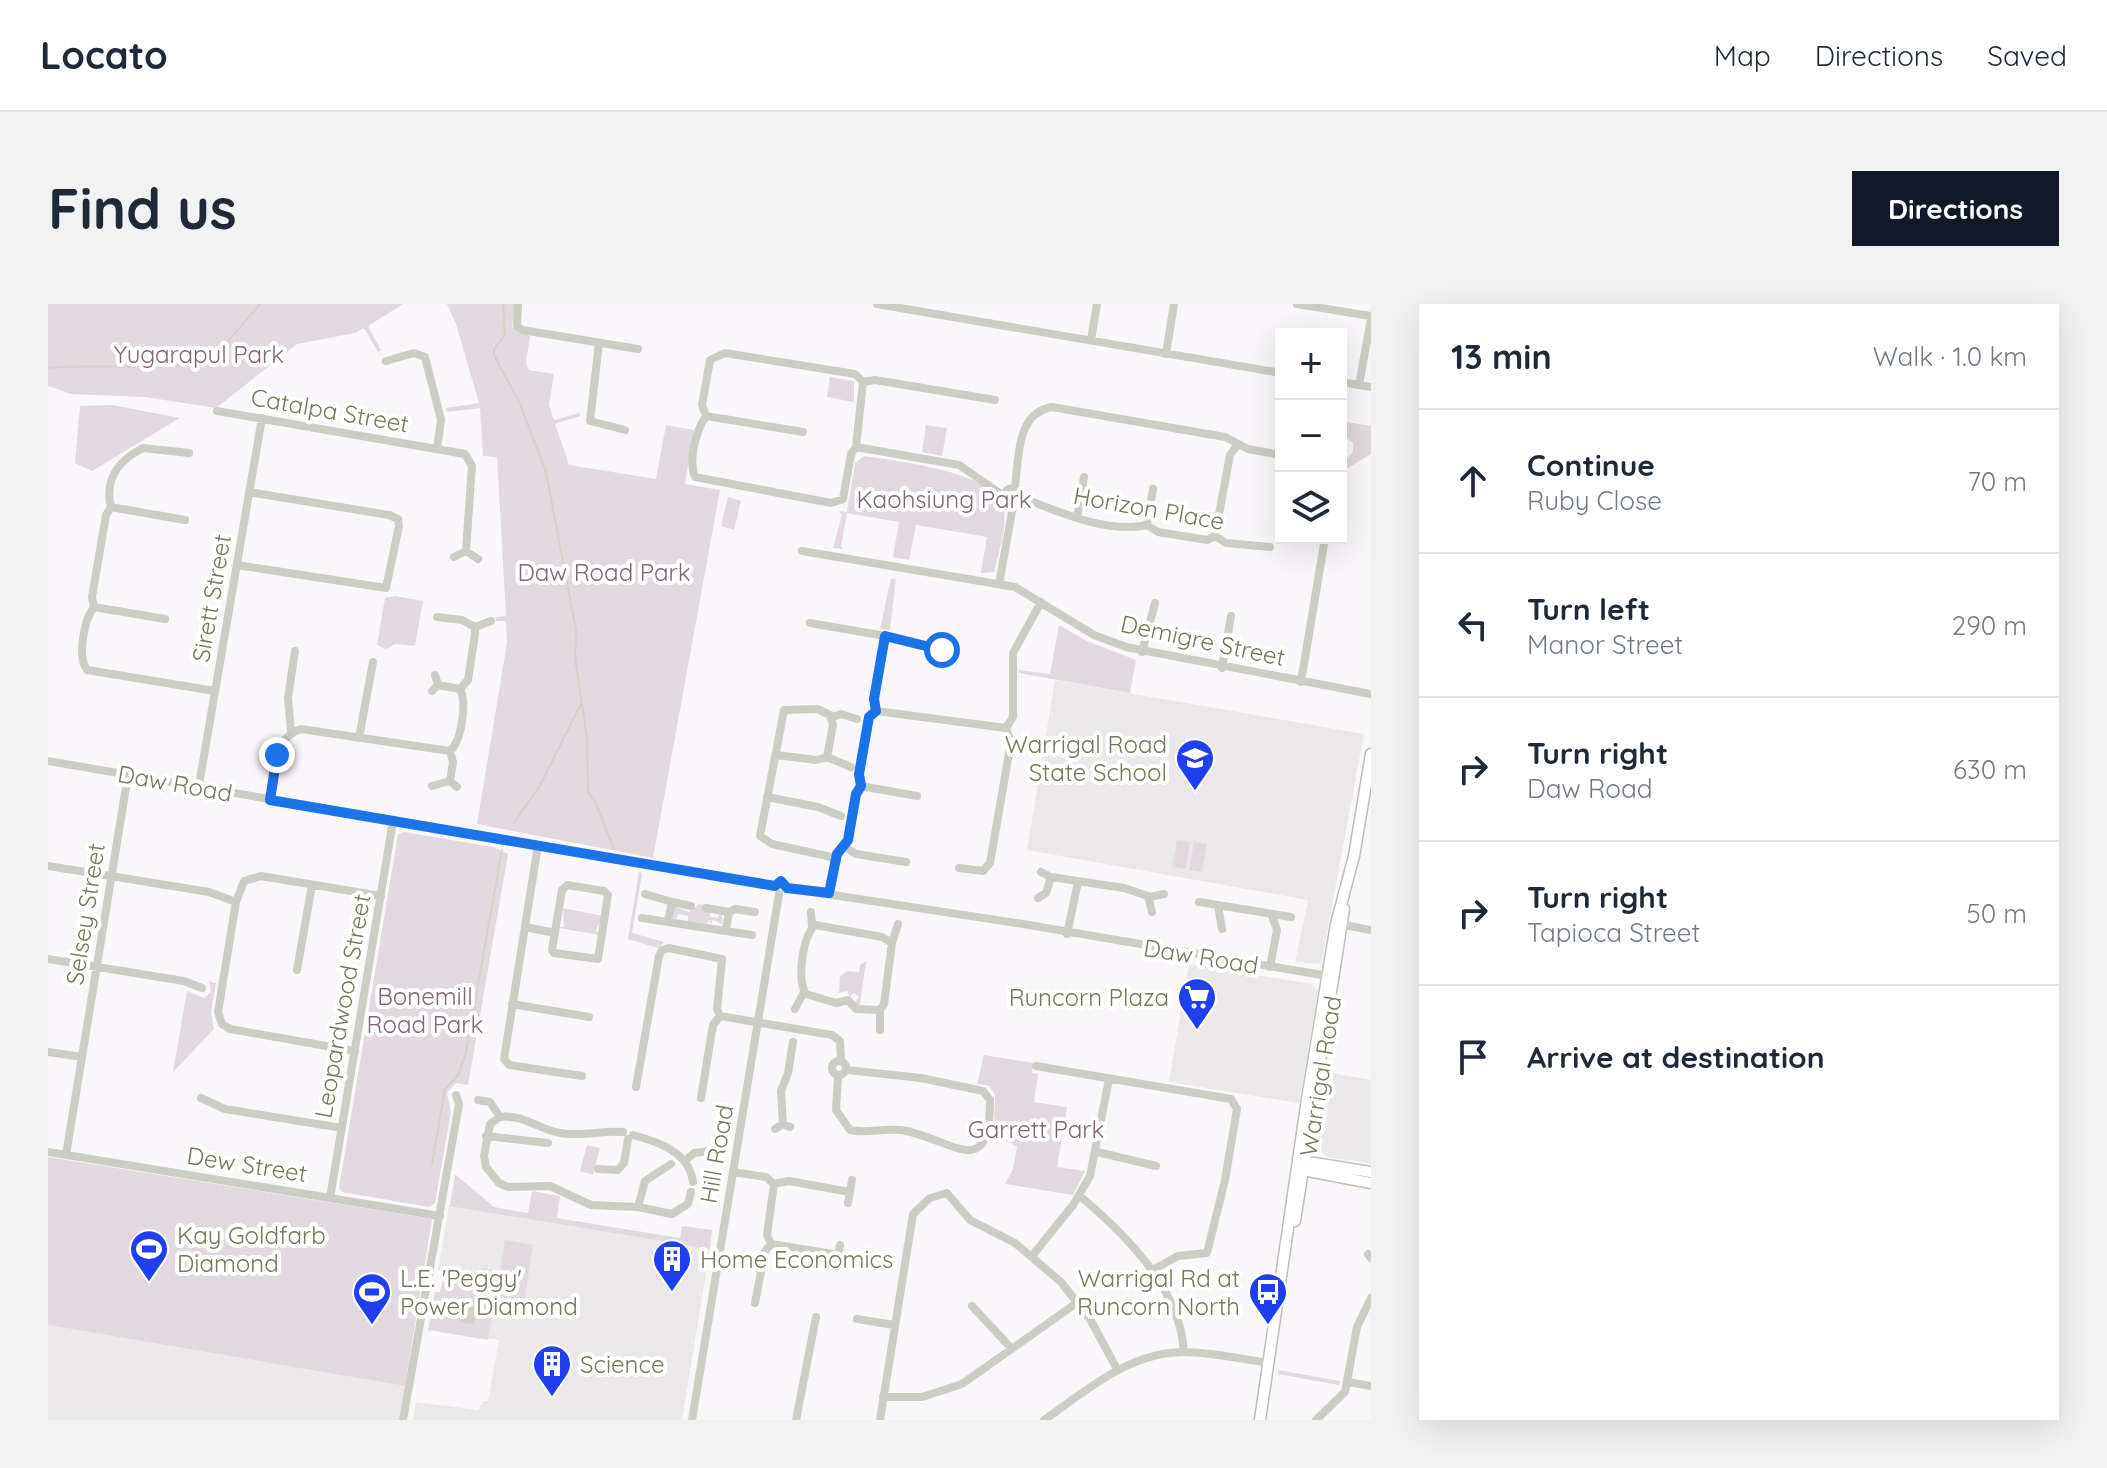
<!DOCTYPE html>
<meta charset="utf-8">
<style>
body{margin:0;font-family:Quicksand,sans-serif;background:#f2f2f3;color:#1f2937}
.controls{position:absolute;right:24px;top:24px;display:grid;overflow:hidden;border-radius:0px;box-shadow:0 8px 32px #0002}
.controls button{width:72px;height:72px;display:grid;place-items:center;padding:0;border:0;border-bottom:2px solid #e0e1e3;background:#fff;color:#1f2937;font:40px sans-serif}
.stop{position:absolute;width:24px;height:24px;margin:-18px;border:6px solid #1a73e8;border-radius:50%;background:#fff}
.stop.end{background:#1a73e8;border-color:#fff;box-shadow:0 2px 8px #0008}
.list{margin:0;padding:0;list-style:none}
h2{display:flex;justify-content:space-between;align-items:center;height:104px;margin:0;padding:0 32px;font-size:34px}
h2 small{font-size:26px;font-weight:400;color:#747a83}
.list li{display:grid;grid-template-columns:52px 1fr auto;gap:24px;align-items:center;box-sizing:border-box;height:144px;padding:0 32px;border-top:2px solid #e0e1e3}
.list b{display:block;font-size:30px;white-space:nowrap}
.list p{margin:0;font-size:26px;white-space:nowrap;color:#747a83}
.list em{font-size:26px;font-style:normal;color:#747a83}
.icon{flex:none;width:44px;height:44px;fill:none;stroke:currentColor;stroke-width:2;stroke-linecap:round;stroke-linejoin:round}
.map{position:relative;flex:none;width:1323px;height:1116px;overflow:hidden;border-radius:0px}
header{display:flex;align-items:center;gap:48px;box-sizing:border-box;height:112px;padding:0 40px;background:#fff;border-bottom:2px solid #e0e1e3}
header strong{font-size:38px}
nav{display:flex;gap:44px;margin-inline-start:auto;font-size:28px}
.intro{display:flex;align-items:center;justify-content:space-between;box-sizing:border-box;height:192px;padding:0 48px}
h1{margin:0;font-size:56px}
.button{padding:20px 36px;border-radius:0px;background:#111827;color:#fff;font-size:28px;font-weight:700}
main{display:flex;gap:48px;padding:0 48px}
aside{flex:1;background:#fff;border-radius:0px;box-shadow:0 8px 32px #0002}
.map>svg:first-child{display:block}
</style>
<header>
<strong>Locato</strong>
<nav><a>Map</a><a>Directions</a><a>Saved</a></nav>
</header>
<div class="intro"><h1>Find us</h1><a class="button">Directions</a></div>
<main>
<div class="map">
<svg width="1323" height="1116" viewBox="0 0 1323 1116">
<rect width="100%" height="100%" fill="#f9f7fa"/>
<path fill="#eae8e8" d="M1007 376 1316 430 1273 660 1247 658 1260 596 979 546Z
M1141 660 1264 680 1270 687 1251 799 1121 778Z
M1279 768 1323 776V859L1279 853 1273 848Z
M401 901 662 945 634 1116H365L368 1098 430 1106 436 1097H440L451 1036 440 1034 451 967 433 974 390 966Z
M0 1021 357 1082 351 1116H0Z"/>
<path fill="#e2d8df" d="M0 0H355L320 22 333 46 330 48 316 24 307 29 249 40 168 104 97 93 23 90 0 82Z
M399 0H467L464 23 482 32 478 58 481 66 506 70 501 101 506 116 531 109 532 112 507 120 521 161 608 175 618 121 646 126 637 180 672 186 605 554 429 520 459 339 458 317H448L447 313 458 312 449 153 435 152 432 104 399 108 398 104 431 99 408 20Z
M782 73 806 77V98L779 93Z
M64 101 132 114 44 167 27 159 32 102Z
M1293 117 1323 122V150L1293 168V160L1305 148V139L1293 130Z
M878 121 899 124 894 152 874 148Z
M816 152C847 157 950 167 956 206 959 224 950 251 946 268L933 269 939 233 868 221 861 256 845 253 851 218 799 209 793 242 795 245 785 244 794 211 791 207 799 208 807 159Z
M680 193 693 197 686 226 673 222Z
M843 274 848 275 842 326 832 325Z
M347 292 375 297 367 342 347 340 338 345 329 341 337 294Z
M1011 321 1039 337 1088 356 1082 389 971 369V366L1002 370Z
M356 528 445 543 460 550 420 781 408 779 399 789 403 808 387 899 381 903 294 888 291 884 350 530Z
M1129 536 1142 538 1138 565 1124 563Z
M1146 538 1159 540 1154 568 1141 566Z
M591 568 594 569 584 629 616 638 610 644 580 635Z
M651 600 655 601 654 606 662 608V613L670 614 672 609 673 610 676 621 665 616 662 621V616L658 620 640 617V612L630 610 628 615 624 614 625 602 641 608Z
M515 604 555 612 548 626 551 631 511 624 516 622Z
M818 657 812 701H810L807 698 811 693 806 689 802 693 799 687 791 689 792 672 799 667 811 668 812 661Z
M161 678 168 679 163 709 166 725 125 768 139 687 156 694 163 688Z
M936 751 985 759 984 769 990 770 986 798 1019 803 1009 863 1037 867 1025 891 957 880 965 865 969 843 946 830 947 791 941 782 929 780Z
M539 841 552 844 545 871 532 867Z
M0 853 384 915 357 1082 0 1021Z
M407 870 446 903 480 909 484 887 512 892 509 914 632 934 634 922 664 926 662 945 402 902Z
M457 936 485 941 475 1005 446 1000 440 1036 380 1026 387 988H392L397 967 432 974 434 964 452 967Z
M1230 1066 1292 1077 1291 1081 1230 1070Z"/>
<path fill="#d3d2c5" d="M415 995 430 998 426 1020 411 1018Z"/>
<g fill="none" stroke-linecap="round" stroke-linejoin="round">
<path stroke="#d3d2c5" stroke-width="2" d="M455 0 457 31 446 45V51L472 100 498 168 528 326 527 353 539 434 540 488 547 497 565 543
M0 64C36 59 137 69 160 54 179 41 197 17 212 0
M466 519 491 483 534 398
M384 860 397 785 410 771 418 748 454 546"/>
<defs>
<path id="major" d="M1254 857 1323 868
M1250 865 1323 879
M1247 917 1296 605
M1212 1116 1259 795 1288 620 1306 552 1323 450"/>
</defs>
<use href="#major" stroke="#bfbfb5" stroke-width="13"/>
<path stroke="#cccdc4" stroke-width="8" d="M470 0 469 22 474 26 590 45
M829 0 1233 69
M1249 0 1323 12
M1043 36 1049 0
M551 39 542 117 577 126
M677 49 807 70 815 78 808 143 803 150 795 195 783 199 647 173C640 156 648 127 658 112L654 101 662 56Z
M1118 50 1126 0
M338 57 366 49 377 53 393 116 389 145
M815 78 827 76 947 96
M1293 78 1323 83
M1311 81 1323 15
M169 107 417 150 424 162 418 247
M658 112 755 128
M808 143 911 161 956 192
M141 149 95 144C71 156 56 175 63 203L58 211 44 293 46 303C36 316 29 352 39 366L167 387
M967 183C971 154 968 109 1004 103L1177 133 1200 145 1233 151
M956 193a9 9 0 1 1 18 0a9 9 0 1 1-18 0Z
M975 194C1011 208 1060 230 1099 221L1110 228 1159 236 1167 232
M63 203 137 216
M1029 214 1036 173
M1099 221 1105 185
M1167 232 1182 151 1190 140
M1167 232 1178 239 1222 243
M754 247 967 283 1046 331 1078 343 1323 390
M406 253 418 247 430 255
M189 261 338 284 351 222 350 215 341 211 201 188
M951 280 965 202
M46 303 117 315
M389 313 414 316 427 323V330L420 376 412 385C419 399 414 436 402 447L405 458 402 477
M762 319 837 332 826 395 828 407 821 413 811 470 813 482 808 490 800 536 788 554 781 589
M427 323 443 317
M837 332 894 346
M1094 348 1107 299
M1174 364 1183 312
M1253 378 1277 234
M390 381 412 385
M384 387 390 381 387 371
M828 407 958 424 965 413V349L993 298
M785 413 793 410 809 415
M243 428 240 394 247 347
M311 434 325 358
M729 451 768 456 779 453 803 463
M779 453 785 421 782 411 769 405 736 406 712 532 724 540 788 554
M0 457 727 582 735 578 739 584 975 620 1280 672
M151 481 214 114
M384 482 402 477 409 483
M813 482 869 492
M719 493 770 503 793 512
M222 496C227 470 223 434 253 425L402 447
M490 541 456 755 461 761 534 772
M797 543 808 550 858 558
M0 562 161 588 188 598
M911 564 935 567 942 559 963 438 958 424
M993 568 1003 573 1076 584 1100 592 1104 608
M519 581 556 587 560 591 550 655 506 649 504 646 514 586Z
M597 590 624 598
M1102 593 1116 590
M990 594 998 589 1003 573
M1151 598 1243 613
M1170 602 1174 625
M658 604 681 608 678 626
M681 608 687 605 707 608
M763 608 764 623
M594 614 704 631
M620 617 624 598 643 602
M767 621 834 633 844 639 836 700 832 706 808 705 800 696 788 699 758 690C749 676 754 634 767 621Z
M1296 621 1323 626
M477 623 507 629
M1019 630 1030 578
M844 639 850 620
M0 655 136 677 154 684
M1222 663 1229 626 1224 612
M249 666 264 581
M464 700 541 713
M747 705 756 688
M832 706V726
M307 747 182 725 174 720 170 708 188 598 196 577 213 572 333 592
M0 748 34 753
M784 764a7 7 0 1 1 14 0a7 7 0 1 1-14 0Z
M988 762 1183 795 1189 805 1177 876 1159 949 1130 952 1103 967
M790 772 788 806 802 826C820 830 840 823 859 827 909 839 942 876 942 796L935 787 873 774 799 766
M588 783 611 652 614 646 621 644 674 655 669 705 672 712 784 731 792 737 793 757
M153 794 177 805 294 824
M653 794 665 721 672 712
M430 796 442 798 452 813
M735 820 733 787 740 769 745 738
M727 825 735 820 742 823
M575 828C554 826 533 833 512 829 489 825 476 810 452 813L442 820 436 852 438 863 451 879 460 883 502 882 543 901 590 903 624 910 640 900 643 888
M585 831C611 838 641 848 645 878
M438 832 500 839
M0 848 392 912
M1049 848 1108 862
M18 851 80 471
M637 857 646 849 670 846
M550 865 570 866 576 859 580 835
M685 868 718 873 726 880 719 931 723 940 791 951
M726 880 741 877 802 888
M1032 892C1078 931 1132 984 1136 1048
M282 894 345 517
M800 899 804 876
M590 903 597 877 623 860
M1320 950 1323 954
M984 952 1025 901 1042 872 1061 775
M789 961 792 941
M707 999 717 947 723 940
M924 1002 964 1045
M809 1015 846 1021
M1300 1078 1323 1082
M835 1093H874L914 1080 1030 998
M355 1116 411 800 408 791
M644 1116 731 590
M748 1116 768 1013
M832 1116 865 910 882 894 899 889 922 916 967 939 1013 978 1042 1015 1069 1065
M996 1116C1038 1087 1080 1049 1134 1048 1163 1048 1193 1055 1221 1059
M1268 1116 1297 1088 1309 1023 1323 994"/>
<use href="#major" stroke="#fff" stroke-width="10"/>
</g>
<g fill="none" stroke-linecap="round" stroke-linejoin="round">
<path stroke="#1a73e8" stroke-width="10" d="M229 451 222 496 727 582 733 577 739 584 781 589 789 550 800 536 808 490 813 482 811 470 821 413 828 407 826 395 837 332 894 346"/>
</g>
<defs>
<symbol id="school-pin" viewBox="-11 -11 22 30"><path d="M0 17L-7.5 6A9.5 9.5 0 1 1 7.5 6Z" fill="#203ff0" stroke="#fff"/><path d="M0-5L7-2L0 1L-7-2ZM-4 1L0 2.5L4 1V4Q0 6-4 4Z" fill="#fff"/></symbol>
<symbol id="supermarket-pin" viewBox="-11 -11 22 30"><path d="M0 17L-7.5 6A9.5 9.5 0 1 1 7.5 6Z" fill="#203ff0" stroke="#fff"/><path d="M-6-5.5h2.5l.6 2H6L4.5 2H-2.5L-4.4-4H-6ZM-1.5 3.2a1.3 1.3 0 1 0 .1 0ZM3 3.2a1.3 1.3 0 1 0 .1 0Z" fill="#fff"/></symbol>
<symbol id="stadium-pin" viewBox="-11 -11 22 30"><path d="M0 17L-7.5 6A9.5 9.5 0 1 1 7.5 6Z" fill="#203ff0" stroke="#fff"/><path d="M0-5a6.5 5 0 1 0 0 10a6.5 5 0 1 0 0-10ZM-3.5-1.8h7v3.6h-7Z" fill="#fff"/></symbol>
<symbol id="building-pin" viewBox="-11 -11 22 30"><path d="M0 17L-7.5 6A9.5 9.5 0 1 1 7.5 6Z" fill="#203ff0" stroke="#fff"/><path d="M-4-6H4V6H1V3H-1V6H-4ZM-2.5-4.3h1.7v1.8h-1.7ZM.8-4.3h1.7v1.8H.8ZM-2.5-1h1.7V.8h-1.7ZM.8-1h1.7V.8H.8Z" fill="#fff"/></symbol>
<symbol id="bus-pin" viewBox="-11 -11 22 30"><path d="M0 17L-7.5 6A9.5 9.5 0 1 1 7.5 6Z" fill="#203ff0" stroke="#fff"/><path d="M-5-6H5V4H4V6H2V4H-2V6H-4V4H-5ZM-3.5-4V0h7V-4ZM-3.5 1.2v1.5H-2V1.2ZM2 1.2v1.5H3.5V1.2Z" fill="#fff"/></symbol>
</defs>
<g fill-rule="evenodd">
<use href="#school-pin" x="1125" y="432" width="44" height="60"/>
<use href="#supermarket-pin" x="1127" y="671" width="44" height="60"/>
<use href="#stadium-pin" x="79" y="923" width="44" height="60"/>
<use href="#building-pin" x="602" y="933" width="44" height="60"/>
<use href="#stadium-pin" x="302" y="966" width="44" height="60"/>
<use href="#bus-pin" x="1198" y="966" width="44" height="60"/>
<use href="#building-pin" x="482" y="1038" width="44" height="60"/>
</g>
<g text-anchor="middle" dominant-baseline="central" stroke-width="8" stroke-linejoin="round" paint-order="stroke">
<g font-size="24" fill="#816676" stroke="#fff">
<text x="151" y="50">Yugarapul Park</text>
<text x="896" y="195">Kaohsiung Park</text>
<text x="556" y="268">Daw Road Park</text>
<text x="377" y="692">Bonemill<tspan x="377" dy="28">Road Park</tspan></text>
<text x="988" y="825">Garrett Park</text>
</g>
<g font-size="24" fill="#767859" stroke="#fff">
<text transform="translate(282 106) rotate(10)">Catalpa Street</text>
<text transform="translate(1101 204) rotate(10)">Horizon Place</text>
<text transform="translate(163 294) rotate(-80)">Sirett Street</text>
<text transform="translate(1155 336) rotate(12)">Demigre Street</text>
<text transform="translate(127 479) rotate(10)">Daw Road</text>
<text transform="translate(37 610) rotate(-81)">Selsey Street</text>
<text transform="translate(1153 652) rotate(9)">Daw Road</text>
<text transform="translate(294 702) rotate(-80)">Leopardwood Street</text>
<text transform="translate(1272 772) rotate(-81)">Warrigal Road</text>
<text transform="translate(668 850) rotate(-80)">Hill Road</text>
<text transform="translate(199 860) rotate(9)">Dew Street</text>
</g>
<g font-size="24" fill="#767859" stroke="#fff" text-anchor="start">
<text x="1119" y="440" text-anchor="end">Warrigal Road<tspan x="1119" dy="28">State School</tspan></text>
<text x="1121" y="693" text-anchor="end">Runcorn Plaza</text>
<text x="129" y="931">Kay Goldfarb<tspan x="129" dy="28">Diamond</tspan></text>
<text x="652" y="955">Home Economics</text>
<text x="352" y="974">L.E. 'Peggy'<tspan x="352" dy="28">Power Diamond</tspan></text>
<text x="1192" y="974" text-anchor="end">Warrigal Rd at<tspan x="1192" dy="28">Runcorn North</tspan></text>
<text x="532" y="1060">Science</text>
</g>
</g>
</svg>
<div class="controls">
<button>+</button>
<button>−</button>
<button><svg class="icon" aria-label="layers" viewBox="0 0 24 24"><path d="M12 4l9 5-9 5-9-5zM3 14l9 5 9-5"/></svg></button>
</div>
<div class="stop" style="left:894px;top:346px"></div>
<div class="stop end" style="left:229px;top:451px"></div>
</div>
<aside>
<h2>13 min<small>Walk · 1.0 km</small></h2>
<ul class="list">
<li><svg class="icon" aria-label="ahead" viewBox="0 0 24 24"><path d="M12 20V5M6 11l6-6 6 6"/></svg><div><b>Continue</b><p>Ruby Close</p></div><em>70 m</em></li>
<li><svg class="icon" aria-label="left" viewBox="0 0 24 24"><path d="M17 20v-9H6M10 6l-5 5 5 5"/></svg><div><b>Turn left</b><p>Manor Street</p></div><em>290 m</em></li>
<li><svg class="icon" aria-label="right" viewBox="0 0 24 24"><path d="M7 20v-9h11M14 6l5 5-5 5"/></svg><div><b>Turn right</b><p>Daw Road</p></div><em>630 m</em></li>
<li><svg class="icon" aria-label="right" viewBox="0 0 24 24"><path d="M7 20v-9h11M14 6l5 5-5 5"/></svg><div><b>Turn right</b><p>Tapioca Street</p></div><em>50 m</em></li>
<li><svg class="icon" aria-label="arrive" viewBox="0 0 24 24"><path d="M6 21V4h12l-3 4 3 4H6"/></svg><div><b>Arrive at destination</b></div></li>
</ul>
</aside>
</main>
